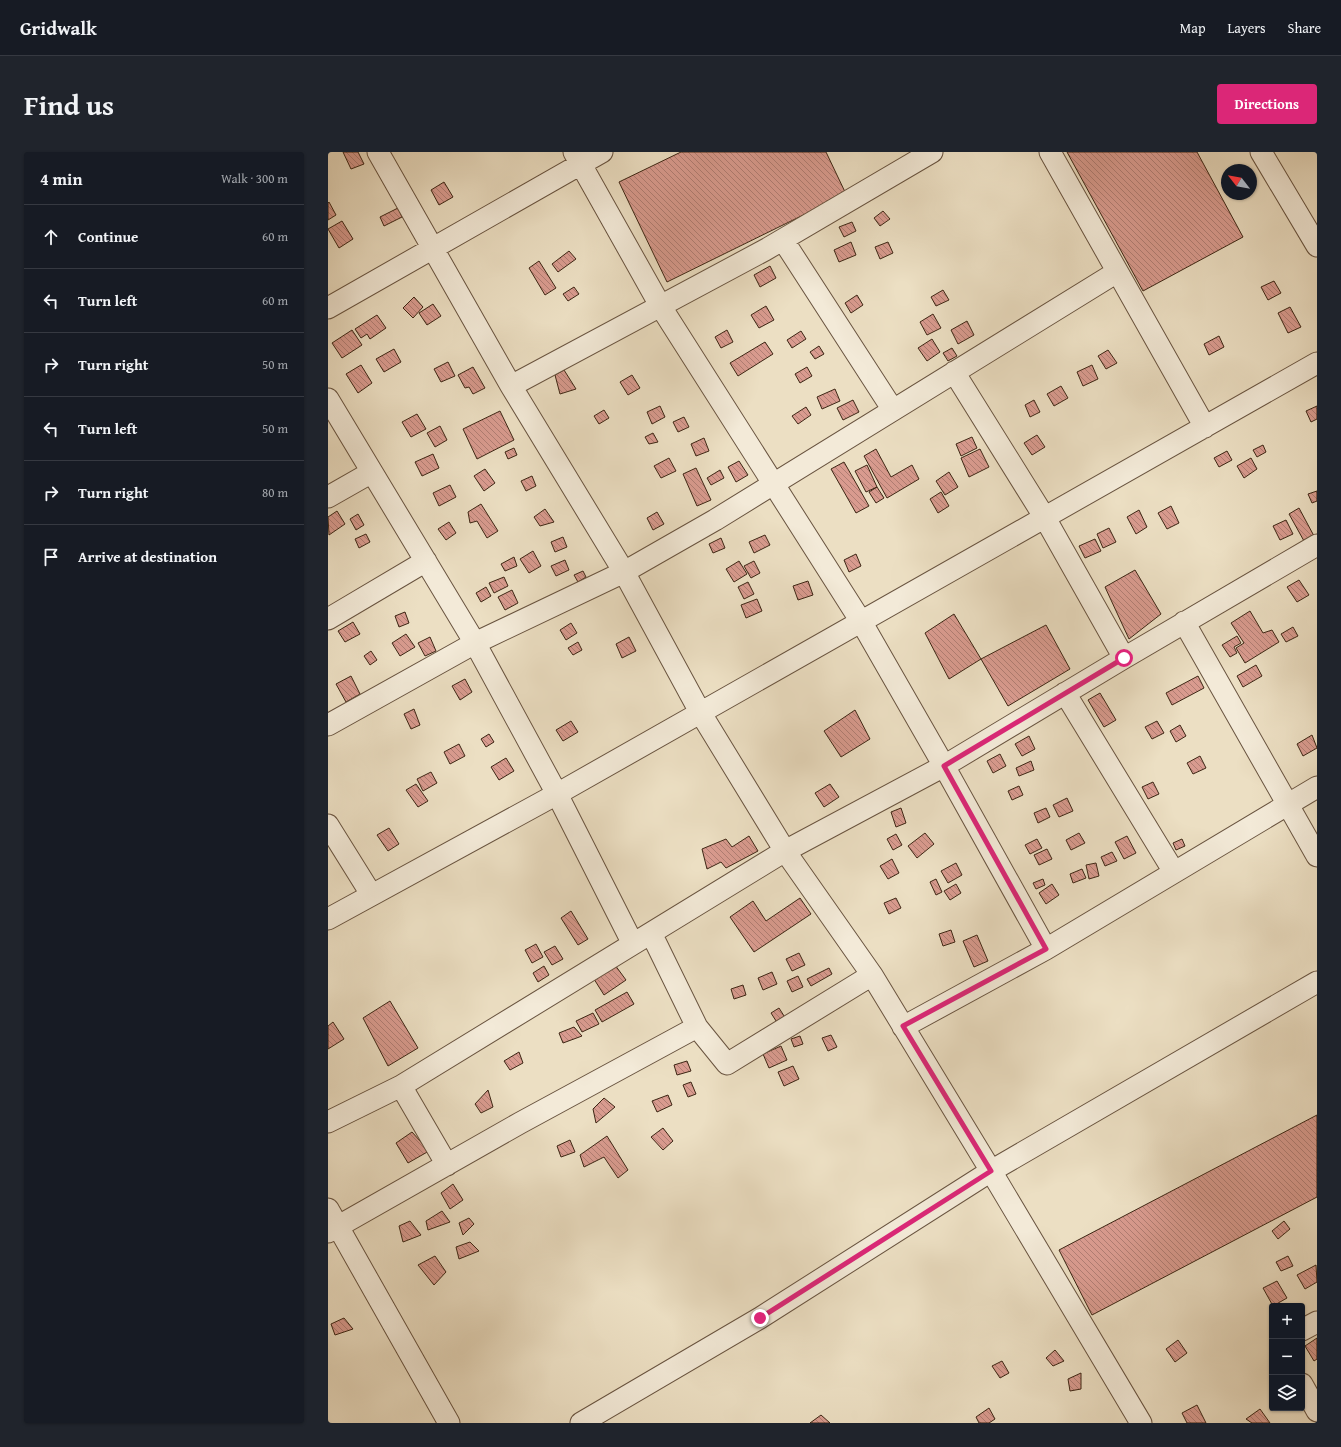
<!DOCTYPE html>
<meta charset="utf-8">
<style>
body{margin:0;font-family:"Gentium Book Plus",serif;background:#20242c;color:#f1f3f6}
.controls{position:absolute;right:12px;bottom:12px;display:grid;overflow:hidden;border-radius:4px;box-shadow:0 1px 3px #0004}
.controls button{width:36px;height:36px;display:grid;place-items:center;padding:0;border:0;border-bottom:1px solid #363941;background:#171b24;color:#f1f3f6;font:20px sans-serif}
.compass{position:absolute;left:893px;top:12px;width:36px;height:36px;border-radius:50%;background:#171b24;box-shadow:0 1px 3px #0004;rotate:301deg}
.stop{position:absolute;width:12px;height:12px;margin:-9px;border:3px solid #db2777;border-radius:50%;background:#fff}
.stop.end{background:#db2777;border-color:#fff;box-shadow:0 1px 4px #0008}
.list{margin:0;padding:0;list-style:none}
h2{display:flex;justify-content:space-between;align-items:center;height:52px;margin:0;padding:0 16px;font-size:17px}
h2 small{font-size:13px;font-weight:400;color:#9ea1a6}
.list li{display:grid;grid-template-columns:26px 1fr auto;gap:12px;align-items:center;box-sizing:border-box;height:64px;padding:0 16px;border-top:1px solid #363941}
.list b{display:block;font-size:15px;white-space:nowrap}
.list em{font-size:13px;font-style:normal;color:#9ea1a6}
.icon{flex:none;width:22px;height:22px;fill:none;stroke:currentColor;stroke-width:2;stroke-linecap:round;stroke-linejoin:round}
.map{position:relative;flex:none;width:989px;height:1271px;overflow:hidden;border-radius:4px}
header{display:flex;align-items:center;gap:24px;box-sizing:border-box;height:56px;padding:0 20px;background:#171b24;border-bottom:1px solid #363941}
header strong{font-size:19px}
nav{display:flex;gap:22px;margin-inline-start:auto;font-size:14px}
.intro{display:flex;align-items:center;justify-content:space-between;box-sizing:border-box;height:96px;padding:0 24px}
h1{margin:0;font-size:28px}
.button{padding:10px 18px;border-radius:4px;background:#db2777;color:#fff;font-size:14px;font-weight:700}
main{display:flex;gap:24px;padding:0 24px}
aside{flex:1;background:#171b24;border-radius:4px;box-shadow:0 1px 3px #0004}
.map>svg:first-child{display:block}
</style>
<header>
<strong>Gridwalk</strong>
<nav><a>Map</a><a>Layers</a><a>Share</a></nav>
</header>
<div class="intro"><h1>Find us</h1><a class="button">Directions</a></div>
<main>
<aside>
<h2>4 min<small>Walk · 300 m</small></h2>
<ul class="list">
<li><svg class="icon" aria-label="ahead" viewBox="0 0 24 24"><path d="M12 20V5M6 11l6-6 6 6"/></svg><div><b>Continue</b></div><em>60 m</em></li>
<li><svg class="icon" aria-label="left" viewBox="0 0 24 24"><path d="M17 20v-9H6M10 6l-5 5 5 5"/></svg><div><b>Turn left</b></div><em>60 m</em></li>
<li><svg class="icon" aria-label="right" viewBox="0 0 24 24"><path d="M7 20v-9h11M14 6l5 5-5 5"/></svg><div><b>Turn right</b></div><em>50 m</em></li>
<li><svg class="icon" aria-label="left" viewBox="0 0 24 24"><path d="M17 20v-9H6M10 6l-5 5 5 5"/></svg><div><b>Turn left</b></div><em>50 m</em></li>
<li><svg class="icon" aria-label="right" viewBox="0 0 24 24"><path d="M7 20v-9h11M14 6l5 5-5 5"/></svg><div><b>Turn right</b></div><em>80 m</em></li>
<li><svg class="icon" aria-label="arrive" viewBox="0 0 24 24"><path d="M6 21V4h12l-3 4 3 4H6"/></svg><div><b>Arrive at destination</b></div></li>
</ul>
</aside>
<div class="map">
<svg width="989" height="1271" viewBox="0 0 989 1271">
<defs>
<pattern id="building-back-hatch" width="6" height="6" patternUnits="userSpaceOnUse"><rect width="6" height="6" fill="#d99b8f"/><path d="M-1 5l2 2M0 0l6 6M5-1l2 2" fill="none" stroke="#b17e74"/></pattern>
</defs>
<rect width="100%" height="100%" fill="#ecdfc3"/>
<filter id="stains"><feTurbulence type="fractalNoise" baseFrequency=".005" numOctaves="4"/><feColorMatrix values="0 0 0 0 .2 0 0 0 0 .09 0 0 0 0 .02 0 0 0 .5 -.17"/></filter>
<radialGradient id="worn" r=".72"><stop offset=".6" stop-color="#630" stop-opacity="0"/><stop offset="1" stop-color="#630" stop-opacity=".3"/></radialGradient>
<path fill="url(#building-back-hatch)" stroke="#3d2614" d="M15 0H30L36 12 23 17Z
M353 0H498L518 42 339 130 291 30Z
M739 0H869L915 85 815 139Z
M116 30 125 45 111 53 103 38Z
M1 50 8 63 0 68V51Z
M70 56 74 65 56 74 52 65Z
M555 59 562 67 552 74 546 66Z
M14 69 25 87 11 96 0 77Z
M524 70 528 79 516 85 511 75Z
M523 90 528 103 511 110 506 98Z
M560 90 565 101 552 107 547 95Z
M241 99 248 107 230 120 224 112Z
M211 109 228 136 217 143 201 116Z
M442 114 448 126 432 135 426 123Z
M946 129 953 141 940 148 933 135Z
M246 135 251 142 240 149 235 142Z
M615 138 621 148 608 154 603 145Z
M529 143 535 153 523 161 517 151Z
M86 145 95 155 85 166 75 156Z
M105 152 113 164 99 173 91 161Z
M438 154 446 168 431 176 423 163Z
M962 155 973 175 960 181 950 161Z
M605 162 613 176 599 183 592 170Z
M49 163 58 176 42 187 39 182 33 186 27 177Z
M639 169 646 183 630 192 623 178Z
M24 178 34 193 14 206 4 191Z
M399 178 405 190 393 196 387 185Z
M473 179 478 187 464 196 459 188Z
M891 184 896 195 881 203 876 192Z
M604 187 612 200 599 209 590 196Z
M437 190 445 202 410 224 402 211Z
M491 194 496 202 487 207 482 200Z
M624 196 629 204 620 209 615 201Z
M66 197 73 210 56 220 48 207Z
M780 198 789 211 778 217 770 204Z
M120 210 127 224 113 230 106 217Z
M33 213 44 231 30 241 18 222Z
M764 213 770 227 755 234 749 220Z
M145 215 157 236 145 242 141 235 137 236 130 223Z
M479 215 484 224 472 231 467 222Z
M236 218 248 237 232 242 227 223Z
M304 223 312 236 300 243 292 230Z
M733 234 740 246 726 254 719 242Z
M507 237 512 249 494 257 489 245Z
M525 248 531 260 515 268 509 256Z
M706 248 712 260 702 265 697 253Z
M332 254 337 265 324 272 319 260Z
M989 254V267L983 270 978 259Z
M478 255 483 263 470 272 464 264Z
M276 258 281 266 271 272 266 264Z
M172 259 186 288 149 307 135 277Z
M89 262 98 277 83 285 74 270Z
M356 265 361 275 350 280 345 270Z
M112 274 119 288 107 295 99 281Z
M325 281 330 290 321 292 317 285Z
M709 283 717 295 704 303 696 291Z
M644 285 649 296 633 304 628 292Z
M376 286 381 299 368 304 363 292Z
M935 293 938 300 929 305 925 298Z
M186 296 189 303 180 307 177 300Z
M548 297 563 325 584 313 591 327 559 346 536 304Z
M652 297 661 315 641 325 633 306Z
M899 299 904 308 891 315 886 306Z
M105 302 111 316 94 324 87 310Z
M341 306 348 319 333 326 326 314Z
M923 306 929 317 916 326 909 314Z
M411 309 420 323 408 330 400 315Z
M516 310 541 354 528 361 503 317Z
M539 313 549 335 538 340 527 319Z
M368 316 383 348 369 354 355 322Z
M157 317 167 331 156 339 146 324Z
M392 318 396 326 383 333 379 326Z
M621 320 630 335 617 343 608 329Z
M204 324 208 334 198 339 193 329Z
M122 333 128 345 111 354 105 341Z
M549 335 556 346 548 351 541 340Z
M989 339V349L984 351 980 342Z
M613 340 621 354 610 361 602 347Z
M153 352 170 379 159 386 149 369 142 371 140 360Z
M843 354 851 371 839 377 830 361Z
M971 356 986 384 976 389 961 362Z
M217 357 226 370 212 374 206 365Z
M811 358 819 375 808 382 799 365Z
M9 359 17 372 1 383 0 365Z
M329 360 336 372 325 378 319 366Z
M30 362 36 373 28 378 22 367Z
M958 368 965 382 952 388 945 374Z
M121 370 128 381 118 388 110 377Z
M781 376 788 390 775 396 769 382Z
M38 382 42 390 31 396 27 387Z
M437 383 442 393 426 401 421 390Z
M235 385 239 395 227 400 223 390Z
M393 386 397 396 385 401 381 392Z
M767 387 773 399 757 406 751 394Z
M205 399 213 414 201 421 192 407Z
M528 402 533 414 521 420 516 408Z
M186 405 189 414 177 419 173 412Z
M237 408 241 418 228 424 223 414Z
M411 409 419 422 406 430 398 417Z
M426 409 432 421 423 426 416 414Z
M807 418 833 462 801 487 777 435Z
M255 419 258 425 250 430 246 423Z
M176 425 180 434 166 441 161 431Z
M971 428 981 443 969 450 959 435Z
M480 429 485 443 470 448 465 434Z
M420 430 426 442 416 447 410 435Z
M158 435 163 444 153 450 148 441Z
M184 438 190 451 177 458 170 445Z
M429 447 434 459 418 466 413 453Z
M922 459 935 481 944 478 951 490 917 511 908 496 916 491 903 471Z
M77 460 81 471 71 475 67 464Z
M626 462 653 507 621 527 597 481Z
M25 470 32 482 17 490 10 479Z
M243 471 249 481 238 488 232 478Z
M718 473 742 517 680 554 653 507Z
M965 475 970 484 958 490 953 482Z
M78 482 87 495 72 504 64 491Z
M909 484 913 491 906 495 909 501 902 505 894 493Z
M102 485 108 499 97 504 90 491Z
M301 485 308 499 294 506 288 492Z
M250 490 254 498 245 503 240 496Z
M43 499 49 508 42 513 36 504Z
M928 513 934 524 915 535 909 524Z
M23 524 32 542 18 550 8 532Z
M870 524 876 536 844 553 838 541Z
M137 527 144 540 132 548 124 534Z
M772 541 788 568 776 575 760 548Z
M86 557 92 573 83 577 76 562Z
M527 558 542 587 513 605 496 579Z
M243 569 250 580 235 589 228 578Z
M829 569 836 581 824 587 817 575Z
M852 573 858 584 848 590 842 579Z
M161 582 166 590 158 595 153 587Z
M984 583 989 596 975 604 969 592Z
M701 584 707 597 694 604 687 592Z
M131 592 137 604 122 612 116 600Z
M672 602 678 614 665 621 659 609Z
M872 604 878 616 865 622 859 611Z
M178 606 186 619 171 628 163 615Z
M703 609 706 618 691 624 688 616Z
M103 620 109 631 95 639 89 627Z
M825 630 831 642 820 647 814 635Z
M88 632 100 649 90 655 78 638Z
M502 632 511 645 496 655 487 641Z
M691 634 695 643 684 648 680 639Z
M739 646 745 659 731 665 725 653Z
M573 656 578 671 568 675 563 660Z
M718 656 722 665 710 671 706 661Z
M61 676 71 692 60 699 49 683Z
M597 681 606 692 589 706 580 694Z
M751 681 757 691 743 698 738 688Z
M568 682 574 693 565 698 559 687Z
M421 684 430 699 398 716 393 710 379 717 374 697 398 687 404 695Z
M799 684 808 701 796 707 787 690Z
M709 687 714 696 702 702 697 693Z
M854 687 857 694 848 698 845 691Z
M719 697 724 707 711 713 706 703Z
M784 700 789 709 777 714 773 705Z
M564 707 571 721 560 727 552 714Z
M628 711 634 723 620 731 613 719Z
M768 711 771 724 761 727 758 713Z
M754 717 758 726 745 731 742 722Z
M608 727 614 740 608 743 602 730Z
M715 727 717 733 708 737 705 731Z
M628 732 633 741 622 748 616 739Z
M724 732 731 743 718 752 711 741Z
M472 746 483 762 426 800 402 765 425 749 438 769Z
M568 746 573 756 561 762 556 751Z
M243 759 260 787 250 793 233 766Z
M623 778 627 790 615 794 611 782Z
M649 783 660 809 646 815 635 789Z
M208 792 215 805 204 811 197 798Z
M227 794 235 807 224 813 216 800Z
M471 801 477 813 464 819 458 807Z
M287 813 298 828 276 843 266 827Z
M216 814 221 823 210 830 205 821Z
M501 816 504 822 483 834 479 827Z
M444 820 449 832 435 838 430 826Z
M470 824 475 835 464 840 459 829Z
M415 833 418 843 406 847 403 837Z
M299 840 306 852 274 870 267 858Z
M62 849 90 896 60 914 35 866Z
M451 856 458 867 450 872 443 861Z
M265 861 271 872 254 880 248 869Z
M5 870 16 887 0 897V874Z
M246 875 254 884 235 891 231 881Z
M503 883 509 895 500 899 494 886Z
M472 884 475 892 466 895 463 887Z
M453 894 459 908 441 916 435 902Z
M191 900 195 911 182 918 176 909Z
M359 909 363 919 349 923 346 913Z
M465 914 471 927 456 934 450 920Z
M363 930 368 942 360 945 355 933Z
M160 938 165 955 153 961 147 952Z
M340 943 344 953 329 960 324 949Z
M276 946 287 955 268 971 265 957Z
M989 963V1045L764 1163 731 1098Z
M335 976 345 989 335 998 323 985Z
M84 980 101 999 80 1011 68 991Z
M279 984 300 1018 290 1026 276 1005 256 1015 252 1003Z
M242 988 247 1000 233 1005 229 994Z
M125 1032 135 1048 122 1057 113 1041Z
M114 1059 122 1070 100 1078 98 1069Z
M141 1066 146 1072 135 1083 131 1071Z
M82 1069 93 1083 75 1090 71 1074Z
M956 1069 962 1077 950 1087 944 1079Z
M142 1090 151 1099 131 1107 128 1095Z
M107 1104 118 1120 106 1133 90 1113Z
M960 1104 965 1114 953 1119 948 1110Z
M988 1113 989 1130 977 1137 969 1123Z
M949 1129 959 1146 945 1154 935 1136Z
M16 1166 25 1177 7 1183 3 1172Z
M989 1186V1207L986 1209 977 1194Z
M850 1188 859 1201 847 1210 838 1197Z
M727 1198 736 1209 725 1214 718 1206Z
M674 1209 681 1221 672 1226 664 1214Z
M753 1221V1237L742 1239 740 1227Z
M869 1253 878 1271H859L854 1261Z
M661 1256 667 1267 661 1271H651L648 1265Z
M932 1257 942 1271H924L918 1267Z
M493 1263 502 1271H482Z"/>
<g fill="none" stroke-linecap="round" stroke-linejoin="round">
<defs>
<path id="minor" d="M50 0 183 234 296 420 372 560 457 699 544 823 663 1019 813 1271
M246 0 333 155 534 471 616 614 718 797
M722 0 877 275
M933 0 989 94
M455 88 565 258
M0 156 274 0
M626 220 717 366 796 506
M183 234 437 98 604 0
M0 247 147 491 229 642 305 792
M0 345 44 320
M0 467 98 409
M856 470 989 704
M737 541 846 720
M0 573 147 491 296 420 387 368 789 120
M0 673 43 742
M0 767 229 642 989 211
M323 781 369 875
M575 875 718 797 989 635
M73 934 119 1013
M0 970 73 934 457 699 616 614 796 506 989 393
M0 1057 121 1271
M0 1080 192 971 369 875 399 912 544 823
M974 1178 989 1170
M974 1232 989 1259
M253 1271 432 1166 663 1019 989 830"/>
</defs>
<use href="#minor" stroke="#695440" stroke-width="23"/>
<use href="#minor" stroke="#f3ead8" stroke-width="21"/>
</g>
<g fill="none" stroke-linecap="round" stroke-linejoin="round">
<path stroke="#db2777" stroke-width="5" d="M432 1166 663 1019 575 874 718 797 616 614 796 506"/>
</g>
<rect width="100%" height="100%" filter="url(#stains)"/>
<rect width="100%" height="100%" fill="url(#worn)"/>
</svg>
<div class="controls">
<button>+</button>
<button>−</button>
<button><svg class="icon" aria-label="layers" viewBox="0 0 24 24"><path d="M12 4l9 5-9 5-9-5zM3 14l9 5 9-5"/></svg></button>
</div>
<svg class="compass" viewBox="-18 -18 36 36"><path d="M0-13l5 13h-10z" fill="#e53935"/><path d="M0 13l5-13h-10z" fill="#9ea1a6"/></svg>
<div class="stop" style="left:796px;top:506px"></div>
<div class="stop end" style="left:432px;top:1166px"></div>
</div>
</main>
